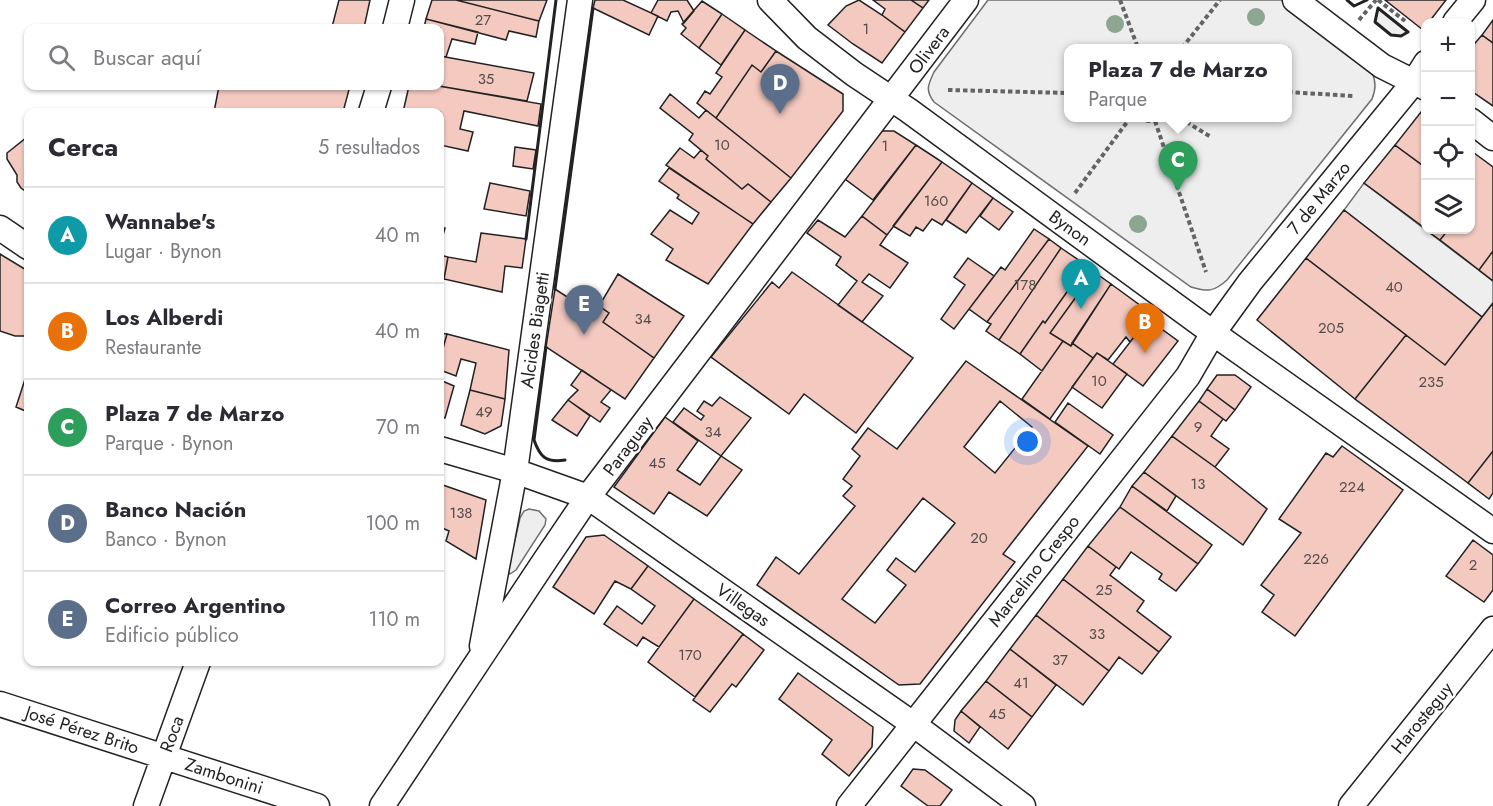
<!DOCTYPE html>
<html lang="es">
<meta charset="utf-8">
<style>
body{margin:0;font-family:Jost,sans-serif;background:#f2f2f3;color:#2b2b33}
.controls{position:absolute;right:18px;top:18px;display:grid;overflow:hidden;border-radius:12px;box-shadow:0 2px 4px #0004}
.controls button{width:54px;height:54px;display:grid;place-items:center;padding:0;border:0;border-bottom:2px solid #e1e1e2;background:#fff;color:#2b2b33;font:30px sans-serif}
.you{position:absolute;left:1028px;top:442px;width:21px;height:21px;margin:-15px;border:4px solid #fff;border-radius:50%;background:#1a73e8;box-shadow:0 0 0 9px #1a73e833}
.badge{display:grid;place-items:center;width:39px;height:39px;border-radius:50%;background:#2563eb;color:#fff;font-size:20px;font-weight:700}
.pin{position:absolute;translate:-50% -50px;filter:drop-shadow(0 2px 3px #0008)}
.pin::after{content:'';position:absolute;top:32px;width:21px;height:18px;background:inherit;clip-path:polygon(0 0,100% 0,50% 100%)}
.popup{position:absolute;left:1064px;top:44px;width:228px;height:78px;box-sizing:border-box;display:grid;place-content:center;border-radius:12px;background:#fff;filter:drop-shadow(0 2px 4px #0005);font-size:20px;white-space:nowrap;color:#7c7c81}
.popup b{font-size:22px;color:#2b2b33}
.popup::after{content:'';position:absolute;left:50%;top:100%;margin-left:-12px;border:12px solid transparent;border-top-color:#fff}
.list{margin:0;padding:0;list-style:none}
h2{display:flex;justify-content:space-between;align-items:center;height:78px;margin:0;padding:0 24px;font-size:26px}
h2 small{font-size:20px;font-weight:400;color:#7c7c81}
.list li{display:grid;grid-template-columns:39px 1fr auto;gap:18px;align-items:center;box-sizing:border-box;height:96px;padding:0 24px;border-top:2px solid #e1e1e2}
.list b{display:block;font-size:22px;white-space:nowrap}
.list p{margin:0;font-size:20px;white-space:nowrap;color:#7c7c81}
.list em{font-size:20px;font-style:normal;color:#7c7c81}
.icon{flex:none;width:33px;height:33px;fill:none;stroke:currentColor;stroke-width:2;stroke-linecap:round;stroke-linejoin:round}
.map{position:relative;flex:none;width:1493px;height:806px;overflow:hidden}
.search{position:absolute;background:#fff;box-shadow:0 2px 4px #0004;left:24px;top:24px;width:420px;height:66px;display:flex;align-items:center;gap:15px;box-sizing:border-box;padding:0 21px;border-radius:12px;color:#7c7c81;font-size:22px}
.panel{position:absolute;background:#fff;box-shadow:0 2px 4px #0004;left:24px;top:108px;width:420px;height:558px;border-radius:12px}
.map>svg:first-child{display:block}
</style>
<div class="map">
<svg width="1493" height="806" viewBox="0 0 1493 806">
<rect width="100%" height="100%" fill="#fff"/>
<path fill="#eee" stroke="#6f6f6f" stroke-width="1.5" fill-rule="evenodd" d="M988 0H1284L1372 72C1376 82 1376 89 1372 99L1227 280C1214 292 1207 292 1191 287L934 102C925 90 928 85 934 72ZM1068 48H1288V118H1068Z
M1378 8 1408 32 1401 36 1391 35 1375 22Z
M1364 183 1493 281V303L1482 317 1344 210Z
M529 509 539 511 546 519 545 525 516 570 510 574 508 570 520 518 524 511Z"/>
<path fill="#f3c9c0" stroke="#222" stroke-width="1.5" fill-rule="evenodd" d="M339 0H370L364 28 332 27Z
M432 0H456L539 21 536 37 509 31 506 40 426 19Z
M456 0H547L539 21Z
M595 0H623L658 16 649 35 593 8Z
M658 0H687L694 11 684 23 678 11 671 12 667 21 651 13Z
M859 0 882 15 905 32 882 63 853 44 828 25 846 6Z
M873 0H911L923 8 905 32 882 15 885 9Z
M911 0H929L923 8Z
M1385 0H1446L1429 22H1426V26L1423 30Z
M702 1 722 14 699 48 681 34 686 28 682 24Z
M722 14 745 30 721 65 699 48Z
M426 19 478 32 475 44 452 39 446 57 440 56V28H424Z
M1493 20V43L1482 35Z
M745 30 776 51 761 72 752 65 716 118 697 103 705 91 710 94 722 77 716 73Z
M1482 35 1493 43V106L1470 90V49Z
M776 51 843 94V111L791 178 716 118 752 65 761 72Z
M440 56 534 73 527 101 439 86Z
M219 86H350L343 112H214Z
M409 86H439L541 104 538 126 464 111 460 129 473 132 468 151 440 145V112H403Z
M670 94 699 118 706 110 791 178 771 202 748 184 742 189 706 159 708 156 689 140 693 134 660 108Z
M1421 112 1426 116V168L1395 145Z
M881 131H894L916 145 873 200 845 179Z
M26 138 28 139V193L21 188 17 182V175L7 159V153Z
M916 145 942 162 887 235 862 216Z
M1395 145 1426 168V229L1364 183Z
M515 147 536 150 533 169 513 166Z
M680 148 694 158 701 150 708 156 706 159 742 189 748 184 771 202 753 224 666 165Z
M1470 150 1493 167V251L1479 270 1440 240 1448 230H1470Z
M942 162 972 183 942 225 932 219 923 231 916 227 910 236 893 226Z
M669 168 753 224 708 284 666 260 673 249 651 234 670 210 692 224 699 213 677 198 679 195 659 181Z
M490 183 530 191 526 216 484 209Z
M972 183 993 198 966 233 946 220Z
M993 198 1013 212 999 230 980 216Z
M1344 210 1482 317 1445 365 1306 258Z
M862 216 887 235 880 245 908 263 890 288 869 274 862 282 883 296 862 322 838 305 857 281 836 265 841 257 807 233 818 220 845 237Z
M440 227 445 228 442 239 440 242Z
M1034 229 1049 239 987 322 969 309 1001 267 1005 270Z
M1426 230H1448L1440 240Z
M481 233 526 239 522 268 505 266 502 292 444 279 448 257 476 262Z
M1049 239 1061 248 999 340 986 331 991 324 987 322Z
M1061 248 1086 265 1045 323 1043 321 1020 354 999 340Z
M1493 251V281L1479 270Z
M0 254 28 271V334L24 336H15L0 331Z
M440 255 448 257 444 279 440 278Z
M968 258 994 276 954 329 941 319 965 285 954 277Z
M1306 258 1406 335 1355 399 1257 320Z
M1086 265 1094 272 1050 333 1063 341 1042 371 1020 354 1043 321 1045 323Z
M792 272 913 358 856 433 804 394 789 414 711 357 772 282 779 288Z
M1094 272 1111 284 1071 346 1050 333Z
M618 274 684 316 654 358 603 322 609 313 599 306Z
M1111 284 1152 314 1130 342 1126 337 1108 360 1097 353 1093 358 1072 343Z
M555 289 587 310 592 301 599 306 609 313 603 322 654 358 625 399 546 347Z
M1493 303V451L1468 483 1355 399 1406 335 1445 365Z
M1148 319 1178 341 1143 386 1113 364Z
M440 333 447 334 440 359Z
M447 334 509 350 505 399 470 390 476 363 461 359 456 376 440 370V359Z
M1063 341 1071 346 1072 343 1093 358 1050 419 1022 399Z
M1097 353 1127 374 1102 408 1072 387Z
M966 361 1088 446 1003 554 1015 562 920 684 899 685 757 585 776 557 799 574 855 506 843 496 852 486 843 479 860 456 852 449 868 428 897 449ZM1000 401 1032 427 995 473 964 447ZM923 498 955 523 915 572 896 558 887 570 906 585 875 623 842 599Z
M28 370V412L16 407Z
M582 370 611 390 601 402 610 408 600 422 568 400 578 390 571 385Z
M1217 375H1235L1251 387 1235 410 1207 389Z
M440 380 454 386 445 418 440 416Z
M1207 389 1235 410 1226 421 1199 401Z
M470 390 505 399 501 426 485 434 461 425Z
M720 397 751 418 721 456 673 422 684 408 701 420 704 416 697 411 704 401 712 406Z
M568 400 590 416 577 436 552 420Z
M1199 401 1223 419 1211 436 1229 449 1215 467 1172 436Z
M1068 403 1113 435 1100 454 1055 422Z
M665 417 698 441 677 470 700 485 721 456 742 470 707 516 669 492 654 514 614 487Z
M1172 436 1215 467 1267 509 1243 545 1144 472Z
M1342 446 1403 490 1295 636 1262 612 1274 595 1261 585 1301 533 1279 519 1326 453 1333 457Z
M1493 451V493L1489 499 1468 483Z
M1144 472 1176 496 1167 511 1132 486Z
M440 484 486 500 476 559 446 541 449 531 440 527Z
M1132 486 1212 545 1198 564 1120 507Z
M1120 507 1198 564 1176 591 1159 579 1162 574 1131 552 1119 569 1088 546Z
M604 535 648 566 631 589 615 581 594 614 553 587 586 537Z
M1473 540 1493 555V590L1484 602 1446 576Z
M1088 546 1116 567 1110 575 1144 601 1137 611 1171 637 1159 652 1063 579Z
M648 566 694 599 659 647 643 637 637 646 604 624 617 606 642 624 655 606 631 589Z
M1063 579 1159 652 1142 674 1119 657 1109 671 1036 615Z
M694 599 743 634 695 697 648 662Z
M1036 615 1109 671 1083 705 1010 649Z
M743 634 764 650 736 687 732 684 710 712 693 700Z
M1010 649 1056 685 1032 717 986 681Z
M798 673 873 727 872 747 849 776 822 754 832 740 779 699Z
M986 681 1032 717 1008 749 961 711Z
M961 711 980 727 969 743 954 731 955 720Z
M913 769 925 770 952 790 940 806H928L901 786Z"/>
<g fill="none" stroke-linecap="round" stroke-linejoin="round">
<defs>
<path id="minor" d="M770 0 807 38 854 74 908 110 1213 333 1493 531
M1295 0 1382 66 1426 88
M1455 22 1473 0
M395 28 402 0
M371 112 379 86
M1470 120 1493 138
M0 228 28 247
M440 449 515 471 588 497 913 724 1023 806
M482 646 515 471 580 0
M0 704 317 806
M146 806 198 662
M382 806 544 562 588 497 966 0
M849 806 1188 376 1213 333 1250 282 1414 82 1426 63
M1351 806 1493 629"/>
</defs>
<use href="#minor" stroke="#222" stroke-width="27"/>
<path stroke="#646464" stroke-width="4" stroke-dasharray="4.5 3" stroke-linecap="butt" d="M1120 0 1138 48
M1378 0 1405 21
M1359 20 1376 0
M1182 48 1220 0
M948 90 1068 93
M1288 92 1353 96
M1139 118C1147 122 1156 122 1165 118
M1180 118 1211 137
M1155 121 1206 272
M1075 193 1130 118"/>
<use href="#minor" stroke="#fff" stroke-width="24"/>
<path stroke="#222" stroke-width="3" d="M1347 0 1354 6 1367 0
M1378 8 1408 32 1401 36 1391 35 1375 22Z
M526 239 556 0
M555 289 593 8
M546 347 534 440C540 457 546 463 565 460"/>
</g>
<g fill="#8da692">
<circle cx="1256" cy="17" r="9"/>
<circle cx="1115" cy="24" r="9"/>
<circle cx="1138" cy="224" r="9"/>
</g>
<g text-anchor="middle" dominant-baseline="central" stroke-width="4.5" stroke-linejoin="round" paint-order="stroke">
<g font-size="15" fill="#564c4a">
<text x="483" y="20">27</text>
<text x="866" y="29">1</text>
<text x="486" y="79">35</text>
<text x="722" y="145">10</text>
<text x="885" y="146">1</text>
<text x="936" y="201">160</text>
<text x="1025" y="285">178</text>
<text x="1394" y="287">40</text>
<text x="643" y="319">34</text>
<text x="1331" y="328">205</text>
<text x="1099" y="381">10</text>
<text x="1431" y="382">235</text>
<text x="484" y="412">49</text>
<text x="1198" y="427">9</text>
<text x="713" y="432">34</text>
<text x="657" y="463">45</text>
<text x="1198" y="484">13</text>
<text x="1352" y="487">224</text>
<text x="461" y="513">138</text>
<text x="979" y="538">20</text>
<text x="1316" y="559">226</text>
<text x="1473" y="565">2</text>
<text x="1104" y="590">25</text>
<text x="1097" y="634">33</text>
<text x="690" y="655">170</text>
<text x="1060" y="660">37</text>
<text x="1021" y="683">41</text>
<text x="997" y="714">45</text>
</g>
<g font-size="18" fill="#222" stroke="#fff">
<text transform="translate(929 50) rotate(-53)">Olivera</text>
<text transform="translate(1319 198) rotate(-51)">7 de Marzo</text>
<text transform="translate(1070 228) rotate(36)">Bynon</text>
<text transform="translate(535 330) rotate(-82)">Alcides Biagetti</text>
<text transform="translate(628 446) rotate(-53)">Paraguay</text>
<text transform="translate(1034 571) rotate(-52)">Marcelino Crespo</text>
<text transform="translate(743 605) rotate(35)">Villegas</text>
<text transform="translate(1422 718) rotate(-51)">Harosteguy</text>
<text transform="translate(82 730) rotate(18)">José Pérez Brito</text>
<text transform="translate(172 734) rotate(-70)">Roca</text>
<text transform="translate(224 776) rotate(18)">Zambonini</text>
</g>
</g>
</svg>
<div class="controls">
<button>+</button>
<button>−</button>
<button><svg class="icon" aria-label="locate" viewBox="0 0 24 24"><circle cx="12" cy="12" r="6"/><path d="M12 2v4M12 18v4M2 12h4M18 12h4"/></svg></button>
<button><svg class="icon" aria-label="layers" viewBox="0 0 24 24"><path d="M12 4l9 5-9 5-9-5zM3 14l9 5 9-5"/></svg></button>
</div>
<div class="you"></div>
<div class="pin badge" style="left:1081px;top:309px;background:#0f9aa8">A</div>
<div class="pin badge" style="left:1145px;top:353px;background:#e8710a">B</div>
<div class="pin badge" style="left:1178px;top:191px;background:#2e9e5b">C</div>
<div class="popup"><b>Plaza 7 de Marzo</b>Parque</div>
<div class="pin badge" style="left:780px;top:114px;background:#5c6f8a">D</div>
<div class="pin badge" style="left:584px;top:335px;background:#5c6f8a">E</div>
<div class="search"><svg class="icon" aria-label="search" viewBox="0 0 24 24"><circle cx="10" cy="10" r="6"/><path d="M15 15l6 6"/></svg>Buscar aquí</div>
<section class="panel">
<h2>Cerca<small>5 resultados</small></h2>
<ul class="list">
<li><span class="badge" style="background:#0f9aa8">A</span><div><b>Wannabe's</b><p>Lugar · Bynon</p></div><em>40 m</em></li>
<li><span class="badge" style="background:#e8710a">B</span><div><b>Los Alberdi</b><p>Restaurante</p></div><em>40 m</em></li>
<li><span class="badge" style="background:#2e9e5b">C</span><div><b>Plaza 7 de Marzo</b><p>Parque · Bynon</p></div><em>70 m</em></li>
<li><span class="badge" style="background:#5c6f8a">D</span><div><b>Banco Nación</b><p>Banco · Bynon</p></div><em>100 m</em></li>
<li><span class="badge" style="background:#5c6f8a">E</span><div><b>Correo Argentino</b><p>Edificio público</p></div><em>110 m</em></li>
</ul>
</section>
</div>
